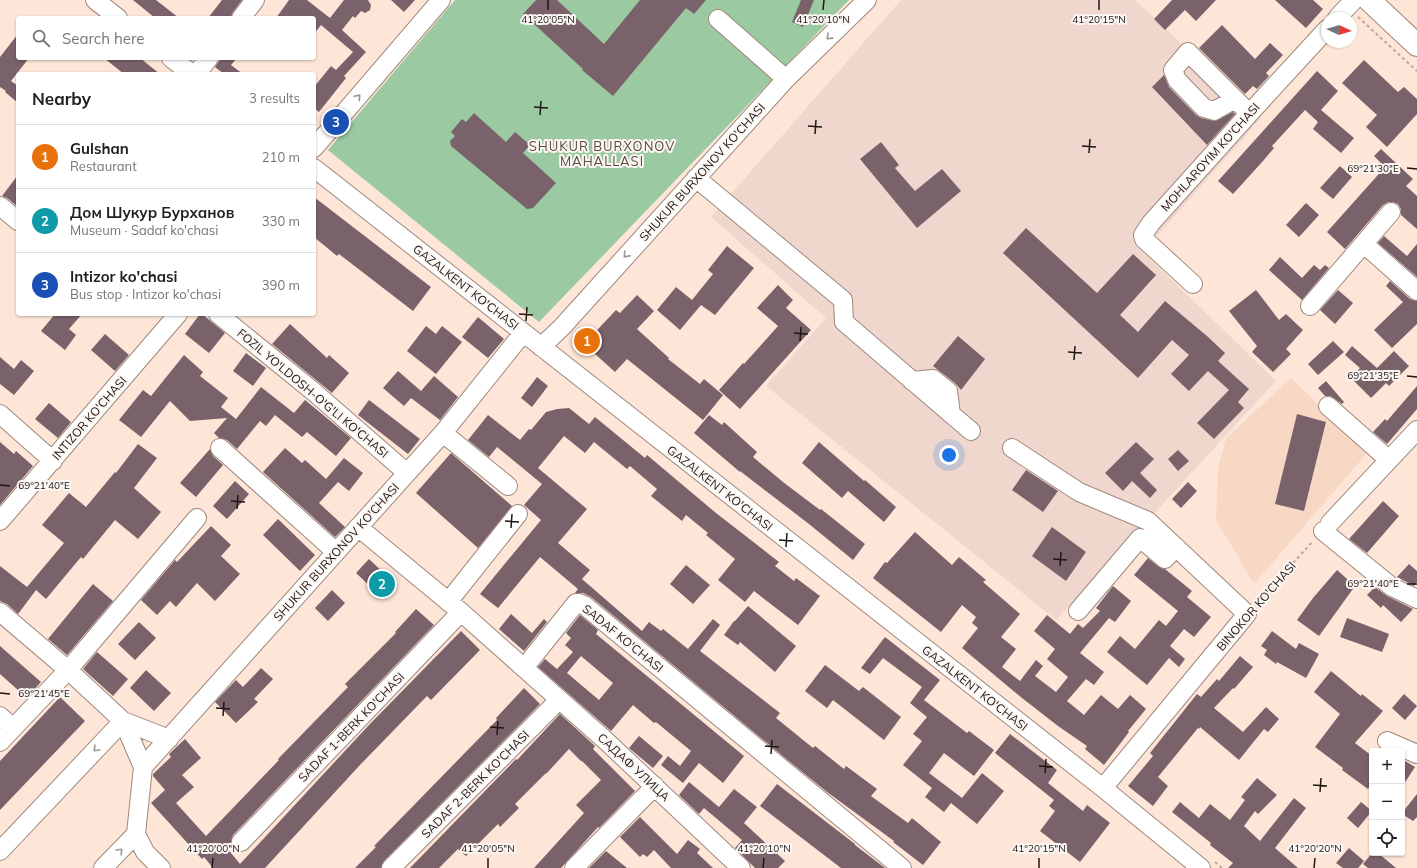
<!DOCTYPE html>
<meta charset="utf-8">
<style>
body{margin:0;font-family:Mulish,sans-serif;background:#f6f6f6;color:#202124}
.controls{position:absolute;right:12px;bottom:12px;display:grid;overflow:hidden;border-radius:4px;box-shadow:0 1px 3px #0004}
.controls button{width:36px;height:36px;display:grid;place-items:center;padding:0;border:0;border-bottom:1px solid #e0e0e0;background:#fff;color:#202124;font:20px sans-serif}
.compass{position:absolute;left:1321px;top:12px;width:36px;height:36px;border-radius:50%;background:#fff;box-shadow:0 1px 3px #0004;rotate:94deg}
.you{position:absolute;left:949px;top:455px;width:14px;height:14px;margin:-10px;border:3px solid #fff;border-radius:50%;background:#1a73e8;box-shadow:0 0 0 6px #1a73e833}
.badge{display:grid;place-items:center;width:26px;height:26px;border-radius:50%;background:#756d0a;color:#fff;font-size:13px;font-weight:700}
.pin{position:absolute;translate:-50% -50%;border:2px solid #fff;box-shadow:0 1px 4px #0006}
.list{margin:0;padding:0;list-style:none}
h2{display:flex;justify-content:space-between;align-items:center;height:52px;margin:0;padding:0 16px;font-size:17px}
h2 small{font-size:13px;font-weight:400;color:#757577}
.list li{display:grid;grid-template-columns:26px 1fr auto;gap:12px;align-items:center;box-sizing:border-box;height:64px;padding:0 16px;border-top:1px solid #e0e0e0}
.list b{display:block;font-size:15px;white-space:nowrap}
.list p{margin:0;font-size:13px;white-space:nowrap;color:#757577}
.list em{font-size:13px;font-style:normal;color:#757577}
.icon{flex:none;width:22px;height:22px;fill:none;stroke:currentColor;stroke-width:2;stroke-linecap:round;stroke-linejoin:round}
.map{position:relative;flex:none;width:1417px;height:868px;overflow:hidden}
.search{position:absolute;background:#fff;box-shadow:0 1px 3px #0004;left:16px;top:16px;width:300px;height:44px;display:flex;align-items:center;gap:10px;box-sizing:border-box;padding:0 14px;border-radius:4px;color:#757577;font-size:15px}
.panel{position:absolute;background:#fff;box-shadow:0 1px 3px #0004;left:16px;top:72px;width:300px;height:244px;border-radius:4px}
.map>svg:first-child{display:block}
</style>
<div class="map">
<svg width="1417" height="868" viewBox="0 0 1417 868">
<rect width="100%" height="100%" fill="#fde6d7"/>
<path fill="#f7d8c5" d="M1291 378 1368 452 1254 584 1216 520 1218 469 1226 438Z"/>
<path fill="#efd7cd" d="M901 0H1135L1261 118 1143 252 1276 381 1056 620 766 386 826 318 711 217Z"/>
<path fill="#9bc9a2" d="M455 0H849L539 322 328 150Z"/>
<path fill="#7a626b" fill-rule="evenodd" d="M133 0H156L179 18H155Z
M222 0H242L233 12 231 18H208Z
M289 0H307L330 18 344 0H368L371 5 370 10 365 13 361 11 355 18 353 16 342 30 366 52 344 76 346 78 319 112 314 108V87L331 66 336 70 353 52 321 25 314 34V18H276Z
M391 0H415L404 12Z
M536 0H557L604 44 640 0H706L694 14 686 8 613 96 582 70 583 69 523 14Z
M801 0H814L803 27 792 22Z
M1172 0H1216L1196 21 1185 10 1165 30 1154 19Z
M1275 0H1313L1323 9 1306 28Z
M1222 25 1255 59 1270 43 1283 55 1266 73 1269 76 1257 89 1253 86 1245 94 1199 48Z
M18 34V58H29L11 81 18 86V103L5 92 6 91 0 87V57Z
M104 58H140L160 74H124Z
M221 58H237L231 65 243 74H224L215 67Z
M1364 60 1398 92 1404 87 1417 99V114L1387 147 1366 127 1377 115 1342 83Z
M1317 71 1338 91 1321 110 1354 138 1341 153 1313 129 1318 122 1305 110 1272 146 1274 148 1263 161 1233 194 1218 181Z
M1164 75 1169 87 1196 115 1201 118 1215 121 1233 112 1235 114 1207 145 1152 87Z
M474 113 506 142 515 132 530 145 523 153 556 183 533 208 527 209 451 146 450 141 455 136 451 132 462 119 466 122Z
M881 142 899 165 895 168 915 191 942 169 961 191 917 228 860 159Z
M1381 149 1413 179 1406 186 1417 196V229L1401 215V209L1398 204 1393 202H1388L1383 205 1345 249 1327 232 1385 167 1374 156Z
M1340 166 1352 177 1333 199 1320 188Z
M18 175V207L7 198 2 196Z
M314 197 431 287 413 311 339 254 337 256 314 237Z
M1306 203 1319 215 1299 237 1286 225Z
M1026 228 1097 293 1133 254 1156 275 1120 315 1138 332 1165 301 1207 336 1225 353 1218 361 1249 389 1238 402 1244 408 1214 439 1197 423 1229 390 1208 371 1189 391 1171 374 1189 355 1172 340 1138 378 1003 253Z
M1384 236 1407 256 1417 244V277L1378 243Z
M727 246 754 268 715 315 701 305 680 330 657 310 676 287 692 300 713 274 708 270Z
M1280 257 1302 278 1314 265 1320 270 1325 265 1329 268 1302 300 1269 270Z
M1390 281 1410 299 1417 301V324L1392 348 1374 330 1403 302 1386 286Z
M778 285 793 300 786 308 811 330 740 409 719 390 743 363 744 364 778 326 757 308Z
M1256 290 1279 320 1286 314 1303 330 1286 349 1291 354 1273 372 1252 352 1257 346 1229 311Z
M1338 290 1353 303 1335 324 1320 310Z
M637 295 654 311 637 329 669 358 668 359 700 384 704 379 723 395 703 420 627 359 615 372 584 344 616 310 620 313Z
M55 314H82L69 329 76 335 65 350 41 331Z
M200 314H202L225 333 209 353 185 334Z
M478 317 504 339 488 358 462 337Z
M290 324 327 358 329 355 349 373 332 393 272 344Z
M426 326 436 334 442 326 462 342 436 374 407 351Z
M105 334 129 355 115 371 91 350Z
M958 336 985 359 961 390 955 383 933 366Z
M1333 341 1344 352 1318 375 1308 364Z
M1352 346 1377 368 1394 351 1409 366 1389 386 1386 383 1371 398 1351 378 1360 368 1345 355Z
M246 353 266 368 253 386 233 371Z
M184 355 203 372 200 376 228 398 221 407 236 419 261 387 294 413 305 400 351 438 336 456 307 432 302 437 275 415 266 426 260 421 237 449 227 440 219 438 214 433 227 418 190 421 170 401 141 437 119 420 143 390 151 396Z
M0 357 14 369 21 360 34 371 14 395 0 384Z
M398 371 421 391 434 376 458 397 440 420 411 398 404 406 383 388Z
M537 377 548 386 532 407 521 398Z
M1326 381 1344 402 1342 404 1330 396H1325L1318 388Z
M1417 386V409L1387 444 1373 432 1385 419 1387 421Z
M369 400 420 439 408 454 358 415Z
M49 403 71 422 58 438 35 419Z
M569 408 589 424 595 417 645 458 647 455 716 513 779 562 775 566 794 581 796 578 820 596 798 625 754 591 745 602 718 580 735 559 706 535 708 533 686 515 682 521 651 496 657 489 630 466 627 469 594 442 585 453 564 436 538 468 587 509 558 543 590 570 582 579 642 631 649 622 661 631 663 629 688 649 713 619 720 625 700 651 780 713 776 718 813 748 815 746 844 769 846 766 877 789 871 796 908 823 912 818 941 842 923 865 893 842 894 841 827 792 784 757 591 597 583 593H575L578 589 540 557 498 608 480 594 541 520 524 505 542 484 497 447 489 457 468 440 488 415 520 440 529 429 531 430 546 412 557 409Z
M1297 414 1326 422 1304 511 1275 504Z
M709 415 722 425 724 422 757 452 753 457 783 482 820 510 821 509 865 544 853 560 809 524 740 471V472L694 433Z
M0 442 14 454 16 451 33 466 0 505Z
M819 442 864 481 865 480 896 507 884 522 848 491 842 498 802 463Z
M1136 442 1154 459 1140 473 1157 490 1150 498 1132 481 1123 491 1105 473Z
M138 444 157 458 134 488 161 512 138 539 115 520 83 559 81 557 46 599 36 590 18 614 7 604 0 601V566L27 587 64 543 42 525 69 493 86 507 115 472 116 473Z
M285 448 302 463 305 460 326 479 344 458 363 473 349 491 338 482 319 503 345 527 335 537 263 472Z
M210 449 213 456 223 465 196 497 180 483Z
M1178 450 1189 461 1178 471 1168 459Z
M451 453 512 506 478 548 416 493Z
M1026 470 1058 491 1043 512 1012 490Z
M235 481 249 494 227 519 213 506Z
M1188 482 1197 491 1181 508 1172 499Z
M1383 501 1399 516 1367 553 1349 539Z
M278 519 315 555 300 571 263 535Z
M211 526 231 545 221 556 240 574 215 601 197 583 176 607 170 601 157 615 141 600 175 560 177 562Z
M1052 527 1086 552 1066 581 1032 556Z
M915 532 952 565 959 557 986 580 983 582 1020 614 1001 637 1016 649 1002 667 1020 681 1036 660 1043 666 1035 676 1056 692 1068 677 1047 659 1055 649 1034 631 1047 615 1070 634 1078 624 1083 628 1100 611 1096 608 1113 586 1131 601 1115 622 1109 618 1080 653 1104 672 1094 685 1086 679 1067 701 1084 715 1101 695 1118 709 1130 695 1146 709 1128 731 1129 732 1104 765 1085 749 1087 746 1058 726 1022 698 962 648 978 628 972 623 976 617 962 605 941 632 873 578 885 562 887 563Z
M1148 558 1159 567 1165 569 1192 591 1187 597 1211 617 1194 637 1184 629 1170 646 1185 659 1179 667 1169 658 1147 685 1107 652 1120 636 1135 649 1159 620 1166 626 1178 611 1134 575Z
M369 559 389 578 376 592 356 573Z
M1409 564 1417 571V582L1414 586 1397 577Z
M686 565 710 585 693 604 670 584Z
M1337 570 1355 586 1319 636 1297 620 1313 598Z
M93 584 113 601 67 655 48 639Z
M1375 587 1387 596 1413 609 1401 622 1383 605 1381 608 1367 595Z
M332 590 345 603 328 621 315 608Z
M748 606 796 646 775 672 740 642 738 645 724 635 734 621H735Z
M416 609 434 625 233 835 231 842 226 847 240 864 368 726 461 631 480 650 431 700 427 696 360 765 265 868H213L204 857 202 859 151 803 165 790 153 776V774L171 757 169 754 185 739 201 758 182 775 194 787 176 803 206 836 279 760 278 759 348 687 345 684 396 633 395 632Z
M511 614 532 633 544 619 547 622 524 651 499 629Z
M580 615 598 630 596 634 744 756 723 783 699 763 683 783 661 765 668 756 680 766 691 751 656 722 654 723 633 705 611 731 538 667 545 659 557 669 573 652 565 645 571 638 566 633ZM581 656 613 683 599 700 567 673Z
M1347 618 1389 634 1382 652 1340 637Z
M139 622 156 638 135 660 118 644Z
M1272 631 1296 649 1299 643 1319 654 1306 678 1277 662 1276 664 1264 655 1267 650 1261 646Z
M885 637 940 680 924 700 967 733 969 731 994 750 974 776 944 753 929 773 962 798 982 773 1004 791 977 824 951 803 944 812 925 797 932 788 903 765 922 741 913 734 927 717 910 703 922 687 883 658 870 674 861 668Z
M0 646 41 682 27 698 0 674Z
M97 652 128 679 113 696 83 669Z
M1240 656 1253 667 1234 689 1233 688 1214 708 1243 732 1266 707 1279 719 1268 732 1264 729 1239 760 1200 727 1199 729 1198 728 1158 777 1168 786 1153 806 1128 786 1153 756 1150 753 1197 694 1201 697 1217 679 1219 681Z
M825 665 859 691 863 687 901 717 884 740 833 700 827 708 805 691Z
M261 668 273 679 254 699 258 702 236 723 215 702 236 680 243 687Z
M146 670 171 693 154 711 130 688Z
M1331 671 1361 696 1362 694 1383 711 1355 743 1372 756V784L1368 789 1342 770 1343 768 1315 747 1340 714 1314 692Z
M524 688 540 704 384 861 381 868H355L376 847 374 846 497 720 496 718Z
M1404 694 1417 706 1405 720 1392 708Z
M60 697 85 721 0 810V761Z
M560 714 595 746 593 749 635 791 599 828 598 827 561 868H534L584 813 576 805 601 780 582 761H581L569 749 546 774V773L515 804 519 808 500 827 498 824 466 856 458 849 439 868H410L516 759 517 760Z
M1010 734 1057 770 1048 783 1083 811 1087 805 1110 823 1080 862 1040 831 1055 811 1049 806 1054 800 995 753Z
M639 736 663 756 653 768 629 748Z
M1402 759 1415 767 1402 787Z
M1257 778 1277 795 1258 814 1255 811 1244 826 1260 841 1294 798 1306 808 1275 848 1298 868H1228L1233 863 1210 845 1211 843 1172 812 1180 802 1199 818 1210 804 1230 820 1245 800 1241 797Z
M689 782 719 807 734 789 757 807 744 823 785 861 778 868H755L735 848 742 840 704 808 699 814 679 795Z
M777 784 855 844V845L885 868H841L760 806Z
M1417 794V817L1413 821 1402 814V813Z
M1361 802 1372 811 1358 828 1347 818Z
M640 817 677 854 688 840 700 849 697 853 713 868H671L654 850 647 857 643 854 640 857 620 837Z
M1349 848 1364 861 1358 868H1343L1336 863Z
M606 851 627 868H589Z
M1372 853H1378L1396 868H1368L1363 864Z"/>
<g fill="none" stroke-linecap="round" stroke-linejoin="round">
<defs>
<path id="minor" d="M95 0 118 18
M241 18 255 0
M1337 18 1354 0
M718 19 786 79
M171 58 192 74
M196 74 209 58
M1235 99 1214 111 1204 108 1177 80 1173 70 1188 52 1249 113
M314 148 441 0
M314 168 1103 788 1201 868
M696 178 843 300 844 322 971 431
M0 206 18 221
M1364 244 1417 291
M1193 284 1144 239 1143 235 1151 223 1248 115 1327 29
M1310 306 1391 212
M218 314 314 392 407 473
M541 347 562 327 786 79 867 0
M912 381 933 379 948 391 951 414
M1328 406 1389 460
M0 414 53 461
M443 433 508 486
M220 448 336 552
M1012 448 1079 492 1148 521 1247 614 1103 788
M0 521 178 314
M1330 523 1417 430
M358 527 461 612 524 668 576 603H579L584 605 902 868
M1323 531 1392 587 1417 599
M448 602 518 514
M1078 611 1140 538 1165 559 1176 547
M0 612 68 670 123 721 169 739
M524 668 605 740 741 868
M0 716 13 728
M123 721 143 767 136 834
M1387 741 1417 754
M0 742 68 670 197 518
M143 767 443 433 523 333
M136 834 145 852 161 868
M241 842 461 612
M0 851 123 721
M103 868 136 834
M391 868 559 700
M574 868 655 786"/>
<path id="major" d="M1369 0 1417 45"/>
</defs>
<use href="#minor" stroke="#9e887b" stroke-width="20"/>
<use href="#major" stroke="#9e887b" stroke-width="24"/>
<path stroke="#baa79b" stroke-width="2" stroke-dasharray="3 3" stroke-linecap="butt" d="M1358 17 1417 71
M1257 603 1313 541
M1215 862 1222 868"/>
<use href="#minor" stroke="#fff" stroke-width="18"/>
<use href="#major" stroke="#fff" stroke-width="22"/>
</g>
<defs><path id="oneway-chevron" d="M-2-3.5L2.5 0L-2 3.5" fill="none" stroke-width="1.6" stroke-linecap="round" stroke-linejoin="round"/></defs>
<g stroke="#9a9694">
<use href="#oneway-chevron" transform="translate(829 37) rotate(136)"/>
<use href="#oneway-chevron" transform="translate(358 97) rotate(-49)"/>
<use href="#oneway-chevron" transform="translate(626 255) rotate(132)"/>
<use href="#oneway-chevron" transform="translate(96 749) rotate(134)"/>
<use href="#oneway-chevron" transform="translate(120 851) rotate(-46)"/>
</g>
<path fill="none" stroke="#1e1611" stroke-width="1.5" d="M548 10V0M823 10 824 0M1099 10V0M534 107 548 108M540 115 541 101M808 126 822 127M815 134 816 120M1082 146 1096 147M1089 153 1090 139M1407 168 1417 169M519 314 533 315M526 321 527 307M794 333 808 334M800 341 801 327M1068 352 1082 353M1074 360 1075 346M1407 376 1417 377M0 485 10 486M231 501 245 502M237 509 238 495M505 521 519 522M511 528 512 514M779 540 793 541M786 547 787 533M1053 559 1067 560M1060 566 1061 552M1407 584H1417M0 693 10 694M216 708 230 709M223 716 224 702M490 727 504 728M497 735 498 721M765 746 779 747M771 754 772 740M1039 766 1053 767M1045 773 1046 759M1313 785 1327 786M1320 792 1321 778M212 868 213 858M488 868V858M763 868 764 858M1039 868V858M1314 868 1315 858"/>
<g text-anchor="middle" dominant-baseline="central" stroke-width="4" stroke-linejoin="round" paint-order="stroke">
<g font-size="12" fill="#1e1611" stroke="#fcf7f4">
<text transform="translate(1210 157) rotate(-48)">MOHLAROYIM KO'CHASI</text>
<text transform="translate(702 172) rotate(-48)">SHUKUR BURXONOV KO'CHASI</text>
<text transform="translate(466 287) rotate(38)">GAZALKENT KO'CHASI</text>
<text transform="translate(313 393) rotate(40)">FOZIL YO'LDOSH-O'G'LI KO'CHASI</text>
<text transform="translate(89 418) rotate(-49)">INTIZOR KO'CHASI</text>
<text transform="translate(720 488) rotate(38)">GAZALKENT KO'CHASI</text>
<text transform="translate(336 552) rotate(-48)">SHUKUR BURXONOV KO'CHASI</text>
<text transform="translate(1256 606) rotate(-49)">BINOKOR KO'CHASI</text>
<text transform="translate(623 638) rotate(39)">SADAF KO'CHASI</text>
<text transform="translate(975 688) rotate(38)">GAZALKENT KO'CHASI</text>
<text transform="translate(351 727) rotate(-46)">SADAF 1-BERK KO'CHASI</text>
<text transform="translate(634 767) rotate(43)">САДАФ УЛИЦА</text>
<text transform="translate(475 784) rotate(-45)">SADAF 2-BERK KO'CHASI</text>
</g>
<g font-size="13" letter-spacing="1" fill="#5e4b3f" stroke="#fcf7f4">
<text x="602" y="146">SHUKUR BURXONOV<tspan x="602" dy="15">MAHALLASI</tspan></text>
</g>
</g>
<g font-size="10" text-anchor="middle" fill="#1e1611" stroke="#fcf7f4" stroke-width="4" stroke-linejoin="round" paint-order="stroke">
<text x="548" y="23">41°20'05"N</text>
<text x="823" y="23">41°20'10"N</text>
<text x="1099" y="23">41°20'15"N</text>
<text x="1373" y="172">69°21'30"E</text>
<text x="1373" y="379">69°21'35"E</text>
<text x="44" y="489">69°21'40"E</text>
<text x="1373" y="587">69°21'40"E</text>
<text x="44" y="697">69°21'45"E</text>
<text x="213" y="852">41°20'00"N</text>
<text x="488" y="852">41°20'05"N</text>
<text x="764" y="852">41°20'10"N</text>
<text x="1039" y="852">41°20'15"N</text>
<text x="1315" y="852">41°20'20"N</text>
</g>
</svg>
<div class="controls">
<button>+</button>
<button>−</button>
<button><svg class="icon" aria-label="locate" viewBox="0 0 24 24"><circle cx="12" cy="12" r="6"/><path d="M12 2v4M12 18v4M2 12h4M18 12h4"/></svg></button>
</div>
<svg class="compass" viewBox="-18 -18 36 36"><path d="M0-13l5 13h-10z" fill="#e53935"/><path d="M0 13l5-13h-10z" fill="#757577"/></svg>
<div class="you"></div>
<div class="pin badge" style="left:587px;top:341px;background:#e8710a">1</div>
<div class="pin badge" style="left:382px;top:584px;background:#0f9aa8">2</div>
<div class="pin badge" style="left:336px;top:122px;background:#1a4fb4">3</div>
<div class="search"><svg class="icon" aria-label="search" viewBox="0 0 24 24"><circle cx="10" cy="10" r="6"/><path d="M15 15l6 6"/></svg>Search here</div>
<section class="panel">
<h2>Nearby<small>3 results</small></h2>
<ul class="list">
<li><span class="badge" style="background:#e8710a">1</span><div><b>Gulshan</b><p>Restaurant</p></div><em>210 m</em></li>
<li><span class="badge" style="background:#0f9aa8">2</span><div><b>Дом Шукур Бурханов</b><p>Museum · Sadaf ko'chasi</p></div><em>330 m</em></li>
<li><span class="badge" style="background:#1a4fb4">3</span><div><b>Intizor ko'chasi</b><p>Bus stop · Intizor ko'chasi</p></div><em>390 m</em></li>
</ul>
</section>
</div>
